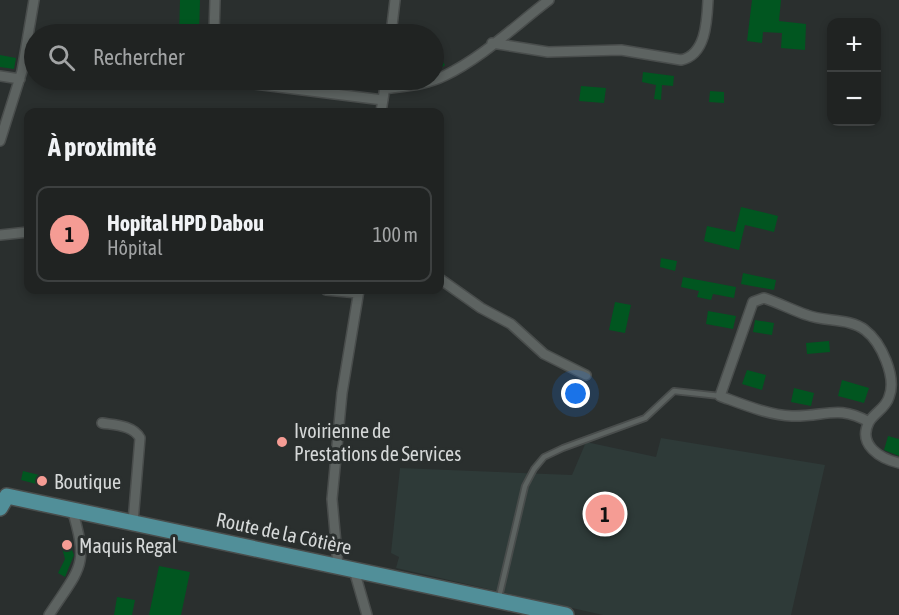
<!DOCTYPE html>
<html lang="fr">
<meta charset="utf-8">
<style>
body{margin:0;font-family:"Asap Condensed",sans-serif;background:#282b2a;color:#f1f3f6}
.controls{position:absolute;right:18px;top:18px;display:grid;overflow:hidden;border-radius:12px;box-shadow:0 3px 9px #0003}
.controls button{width:54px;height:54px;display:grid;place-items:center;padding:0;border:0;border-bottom:2px solid #3d4040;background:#202322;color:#f1f3f6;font:30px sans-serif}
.you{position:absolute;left:576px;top:394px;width:21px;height:21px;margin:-15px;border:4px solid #fff;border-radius:50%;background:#1a73e8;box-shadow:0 0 0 9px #1a73e833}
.badge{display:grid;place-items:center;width:39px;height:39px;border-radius:50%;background:#f59c94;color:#111;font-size:20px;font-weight:700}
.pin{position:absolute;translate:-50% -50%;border:3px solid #fff;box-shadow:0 2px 6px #0006}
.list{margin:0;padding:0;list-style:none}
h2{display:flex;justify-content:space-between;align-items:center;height:78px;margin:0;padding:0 24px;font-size:26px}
h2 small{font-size:20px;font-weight:400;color:#a2a4a5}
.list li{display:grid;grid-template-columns:39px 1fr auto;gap:18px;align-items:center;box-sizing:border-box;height:96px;margin:0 12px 12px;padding:0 12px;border:2px solid #3d4040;border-radius:12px}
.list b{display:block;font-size:22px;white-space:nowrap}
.list p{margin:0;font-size:20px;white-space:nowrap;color:#a2a4a5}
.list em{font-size:20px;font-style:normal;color:#a2a4a5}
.icon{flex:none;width:33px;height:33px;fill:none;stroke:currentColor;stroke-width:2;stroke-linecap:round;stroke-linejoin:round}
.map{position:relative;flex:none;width:899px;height:615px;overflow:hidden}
.search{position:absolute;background:#202322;box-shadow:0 3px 9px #0003;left:24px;top:24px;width:420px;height:66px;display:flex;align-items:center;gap:15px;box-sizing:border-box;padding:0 21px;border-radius:33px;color:#a2a4a5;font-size:22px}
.panel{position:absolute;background:#202322;box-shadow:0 3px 9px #0003;left:24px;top:108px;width:420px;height:186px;border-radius:12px}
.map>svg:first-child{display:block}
</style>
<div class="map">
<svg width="899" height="615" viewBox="0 0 899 615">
<rect width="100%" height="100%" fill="#2a2f2e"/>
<path fill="#2e3a38" d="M661 438 825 465 791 615H603L396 568 399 557 391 553 400 468 572 475 586 442 656 457Z"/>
<path fill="#015620" d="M180 0H200L199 32H179Z
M752 0H781L779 21 806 24 805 50 781 48 782 33 763 32 762 43 747 41Z
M434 47 445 65 437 71 434 66Z
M0 55 16 58 14 69 0 67Z
M643 72 674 76 673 86 662 85 661 100 654 99 656 85 642 82Z
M581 86 606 88 604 103 579 101Z
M710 91 724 92V103L709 102Z
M741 207 778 216 774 232 745 225 739 250 704 241 707 226 735 232Z
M661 258 677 261 675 271 660 267Z
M743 273 776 280 774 290 741 284Z
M683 277 736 287 734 298 713 294 711 300 697 297 699 291 681 287Z
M615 302 631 305 625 333 609 330Z
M708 311 736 316 733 329 706 324Z
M755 320 774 323 772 335 753 332Z
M829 341 830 352 807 354 806 343Z
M747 370 766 375 762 390 742 384Z
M842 380 869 388 864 403 838 396Z
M794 388 814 393 811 406 791 402Z
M888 436 899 439V456L884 450Z
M23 471 47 477 44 486 21 480Z
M68 540 74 555 65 577 58 573 65 559 61 544Z
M159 566 190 572 181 615H149Z
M117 597 135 600 132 615H114Z"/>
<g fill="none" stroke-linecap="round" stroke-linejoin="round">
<defs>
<path id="lane" d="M499 597 525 486 534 469 544 457 563 448 645 418 674 391 720 396"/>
<path id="street" d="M214 34 215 0
M391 34 395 0
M492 43 548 52 621 50 681 60C706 55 707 21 708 0
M0 76 20 79
M222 80 383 100
M384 89C404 86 426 85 444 76 482 58 516 25 549 0
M381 112 386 80
M0 141 22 71 34 0
M0 235 28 232
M440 279 481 308 511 324 544 354 586 375
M326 290 358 293
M869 422C838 404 825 417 792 416 768 415 742 404 720 396L753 302 764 298C779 303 792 310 807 315 825 322 850 318 865 330 881 342 897 377 889 397 886 408 874 413 869 422 857 445 881 459 899 463
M102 423C114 425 133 425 140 438L133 522
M338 566 332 499 342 393 359 290
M354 570 367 615
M49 615C81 566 89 567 72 509"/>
<path id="primary" d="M0 508 7 496 566 615"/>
</defs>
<use href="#lane" stroke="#494d4c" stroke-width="8"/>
<use href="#street" stroke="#494d4c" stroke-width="12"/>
<use href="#primary" stroke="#494d4c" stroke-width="18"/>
<use href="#lane" stroke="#5d6361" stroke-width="4.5"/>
<use href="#street" stroke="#5d6361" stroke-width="9"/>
<use href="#primary" stroke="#518f99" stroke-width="15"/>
</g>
<g fill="#f59c94" stroke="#2a2f2e" stroke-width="2">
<circle cx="282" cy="442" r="6"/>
<circle cx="42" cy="481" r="6"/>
<circle cx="67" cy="545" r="6"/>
</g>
<g text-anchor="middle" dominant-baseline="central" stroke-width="6" stroke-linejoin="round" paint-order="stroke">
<g font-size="20" fill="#d5d8d8" stroke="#2a2f2e" text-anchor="start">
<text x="294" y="430">Ivoirienne de<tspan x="294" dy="23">Prestations de Services</tspan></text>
<text x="54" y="481">Boutique</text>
<text x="79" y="545">Maquis Regal</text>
</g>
<g font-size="20" fill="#d5d8d8" stroke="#2a2f2e">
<text transform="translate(284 533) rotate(12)">Route de la Côtière</text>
</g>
</g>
</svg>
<div class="controls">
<button>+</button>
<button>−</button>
</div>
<div class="you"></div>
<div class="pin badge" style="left:605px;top:514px">1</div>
<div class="search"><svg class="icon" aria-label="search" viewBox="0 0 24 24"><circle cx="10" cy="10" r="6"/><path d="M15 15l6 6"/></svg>Rechercher</div>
<section class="panel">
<h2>À proximité<small></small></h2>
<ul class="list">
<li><span class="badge">1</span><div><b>Hopital HPD Dabou</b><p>Hôpital</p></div><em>100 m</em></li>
</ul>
</section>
</div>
